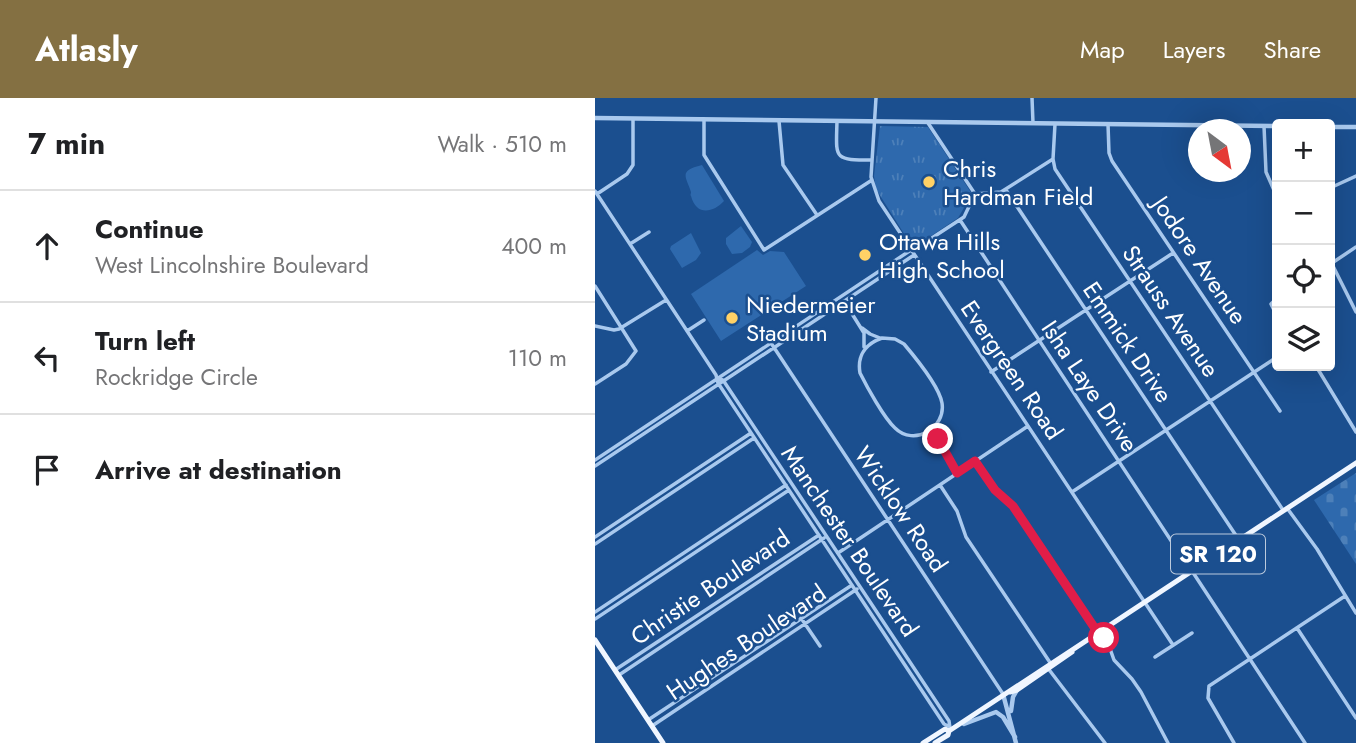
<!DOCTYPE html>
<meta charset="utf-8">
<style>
body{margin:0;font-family:Jost,sans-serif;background:#f6f6f6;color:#202124}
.controls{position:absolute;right:21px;top:21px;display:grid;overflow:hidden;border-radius:7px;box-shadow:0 7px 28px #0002}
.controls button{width:63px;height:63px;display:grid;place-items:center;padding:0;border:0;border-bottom:2px solid #e0e0e0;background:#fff;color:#202124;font:35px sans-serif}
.compass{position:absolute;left:593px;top:21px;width:63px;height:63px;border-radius:50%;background:#fff;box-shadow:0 7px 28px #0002;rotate:148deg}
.stop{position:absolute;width:21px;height:21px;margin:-16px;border:5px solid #e11d48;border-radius:50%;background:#fff}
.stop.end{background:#e11d48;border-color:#fff;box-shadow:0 2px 7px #0008}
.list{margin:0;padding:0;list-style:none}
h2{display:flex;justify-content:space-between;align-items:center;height:91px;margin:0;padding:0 28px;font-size:30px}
h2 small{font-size:23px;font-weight:400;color:#757577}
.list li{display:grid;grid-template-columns:46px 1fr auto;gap:21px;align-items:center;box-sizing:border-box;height:112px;padding:0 28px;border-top:2px solid #e0e0e0}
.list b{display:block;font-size:26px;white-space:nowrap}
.list p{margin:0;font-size:23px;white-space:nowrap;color:#757577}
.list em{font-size:23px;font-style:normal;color:#757577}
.icon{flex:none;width:38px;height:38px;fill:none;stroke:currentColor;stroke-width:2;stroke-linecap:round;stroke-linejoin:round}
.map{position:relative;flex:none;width:761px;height:645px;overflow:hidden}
header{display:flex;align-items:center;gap:42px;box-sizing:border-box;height:98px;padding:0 35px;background:#847042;color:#fff}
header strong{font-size:33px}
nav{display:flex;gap:38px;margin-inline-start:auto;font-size:24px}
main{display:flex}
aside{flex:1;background:#fff}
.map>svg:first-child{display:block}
</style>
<header>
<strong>Atlasly</strong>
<nav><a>Map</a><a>Layers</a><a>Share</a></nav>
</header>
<main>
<aside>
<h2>7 min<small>Walk · 510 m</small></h2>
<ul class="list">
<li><svg class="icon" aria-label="ahead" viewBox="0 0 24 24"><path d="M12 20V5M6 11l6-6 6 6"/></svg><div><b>Continue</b><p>West Lincolnshire Boulevard</p></div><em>400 m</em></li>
<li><svg class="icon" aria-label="left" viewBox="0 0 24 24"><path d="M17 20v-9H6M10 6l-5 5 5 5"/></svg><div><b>Turn left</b><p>Rockridge Circle</p></div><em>110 m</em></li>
<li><svg class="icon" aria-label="arrive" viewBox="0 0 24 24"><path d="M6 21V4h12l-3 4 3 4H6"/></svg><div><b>Arrive at destination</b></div></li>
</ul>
</aside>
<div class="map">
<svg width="761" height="645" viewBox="0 0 761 645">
<defs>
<pattern id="cemetery-stones" width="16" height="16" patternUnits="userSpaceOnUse" patternTransform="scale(1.75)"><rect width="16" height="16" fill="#2e69ad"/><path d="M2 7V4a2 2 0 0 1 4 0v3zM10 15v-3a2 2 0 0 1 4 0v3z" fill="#4d80b9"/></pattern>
<pattern id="park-tufts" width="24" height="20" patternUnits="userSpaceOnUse" patternTransform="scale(1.75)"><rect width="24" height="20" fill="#2e69ad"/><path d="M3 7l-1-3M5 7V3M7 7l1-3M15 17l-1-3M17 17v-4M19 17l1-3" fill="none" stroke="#4d80b9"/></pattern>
</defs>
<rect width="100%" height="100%" fill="#1b4f8f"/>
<path fill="#2e69ad" d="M107 67 129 103C118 115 101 118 96 98 95 97 96 96 96 94 91 78 83 73 107 67Z
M146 128 157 144 155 149 147 155 137 156 131 146V140Z
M96 135 106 155 101 162 87 170 75 151 76 148Z
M162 152 168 157 175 153 189 154 211 188 126 243 96 196Z"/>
<path fill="url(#cemetery-stones)" d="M761 375V466L719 402Z"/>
<path fill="url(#park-tufts)" d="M285 28 333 29 377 96 363 120 318 150 281 91 279 78Z"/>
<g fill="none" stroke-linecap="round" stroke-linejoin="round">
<path stroke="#a9c9ee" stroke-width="3.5" d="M281 0 276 79 284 103 578 547
M437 0 438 25
M109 21V57L169 152 277 82
M184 23 188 67 222 117
M242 23C241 61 238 62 277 62
M333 25 380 96
M460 26 458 61 460 71 688 412
M513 26 514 55 517 63 685 313
M669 28 671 74 682 99
M735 90 761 78
M411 92 644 442
M0 93 121 277 123 285 349 626 353 628
M2 96 32 76 38 67V21
M380 96 406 94 458 61
M365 122 596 473
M35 146 54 134
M317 153 369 119 380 96
M735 162 761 214
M737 165 761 149
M0 188 41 253 31 266 0 286
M249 203 269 235V249
M682 203H679L676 206 682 218
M0 228 19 232 24 231 71 202
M267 230 275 236 285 240
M92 233 109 222
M287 240 300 241 309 246C320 259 344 288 347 305 351 330 319 349 300 330 289 320 272 289 265 275 262 258 270 246 287 240Z
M176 245 408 596
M721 268 761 334
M396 274 578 155
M123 280 128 282 354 623 355 630
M342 328 345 348
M329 338C346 344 353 361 362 375
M0 362 316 152
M380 363 400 392 418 408 503 535
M0 368 319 157
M345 387 362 413 371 439 456 566
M477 394 682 259
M692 410 722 451 761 515
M0 439 156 335
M0 446 159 340
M243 455 433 328
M597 473 710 645
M0 514 191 387
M206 520 225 548
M0 521 194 392
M702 530 761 620
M505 533 513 545 519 562 537 581 546 594 573 645
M560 559 597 535
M452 569 510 645
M20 572 224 437
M24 577 229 440
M53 622 257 487
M57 628 262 491
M639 645 613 600 614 588 750 498"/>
<path stroke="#a9c9ee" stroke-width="4.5" d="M0 20 682 28
M735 29H761
M408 596 421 645
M416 613 418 599 422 592
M369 626 401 614 408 619 420 639"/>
<path stroke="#f0f6ff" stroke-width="5" d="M0 542 68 645
M415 594 422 592 477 554
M328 645 350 631 354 633 761 365
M340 645 353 637 354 633"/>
</g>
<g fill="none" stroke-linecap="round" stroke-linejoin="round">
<path stroke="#e11d48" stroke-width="9" d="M343 341 362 375 380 363 400 392 418 408 503 535 505 533 509 540"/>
</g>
<g fill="#ffd166" stroke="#1b4f8f" stroke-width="2.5">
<circle cx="334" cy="84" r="7"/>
<circle cx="270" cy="157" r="7"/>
<circle cx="137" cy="220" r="7"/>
</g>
<g text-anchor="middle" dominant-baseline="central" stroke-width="5" stroke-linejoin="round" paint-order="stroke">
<rect fill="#1b4f8f" stroke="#bbcadd" stroke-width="2" x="576" y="436.5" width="94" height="39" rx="5"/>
<g font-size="23" font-weight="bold" fill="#fff">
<text x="623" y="456">SR 120</text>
</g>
<g font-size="24" fill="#fff" stroke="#1b4f8f" text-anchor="start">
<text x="348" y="70">Chris<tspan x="348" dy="28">Hardman Field</tspan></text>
<text x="284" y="143">Ottawa Hills<tspan x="284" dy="28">High School</tspan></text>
<text x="151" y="206">Niedermeier<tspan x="151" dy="28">Stadium</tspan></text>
</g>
<g font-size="24" fill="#fff" stroke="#1b4f8f">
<text transform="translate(605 162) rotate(56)">Jodore Avenue</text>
<text transform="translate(576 213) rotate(56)">Strauss Avenue</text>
<text transform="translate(533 244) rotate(56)">Emmick Drive</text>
<text transform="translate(417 272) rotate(56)">Evergreen Road</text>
<text transform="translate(495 288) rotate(56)">Isha Laye Drive</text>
<text transform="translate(306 411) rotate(56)">Wicklow Road</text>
<text transform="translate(255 443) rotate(56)">Manchester Boulevard</text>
<text transform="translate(115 489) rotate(-34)">Christie Boulevard</text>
<text transform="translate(151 544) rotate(-34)">Hughes Boulevard</text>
</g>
</g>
</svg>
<div class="controls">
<button>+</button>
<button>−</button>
<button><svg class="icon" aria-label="locate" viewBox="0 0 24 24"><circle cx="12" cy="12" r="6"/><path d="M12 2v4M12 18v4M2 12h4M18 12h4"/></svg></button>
<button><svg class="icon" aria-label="layers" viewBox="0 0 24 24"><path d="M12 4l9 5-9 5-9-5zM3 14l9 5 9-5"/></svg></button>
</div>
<svg class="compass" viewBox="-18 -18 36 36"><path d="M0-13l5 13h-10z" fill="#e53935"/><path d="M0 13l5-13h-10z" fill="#757577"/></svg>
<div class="stop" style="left:509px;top:540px"></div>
<div class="stop end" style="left:343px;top:341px"></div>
</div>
</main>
